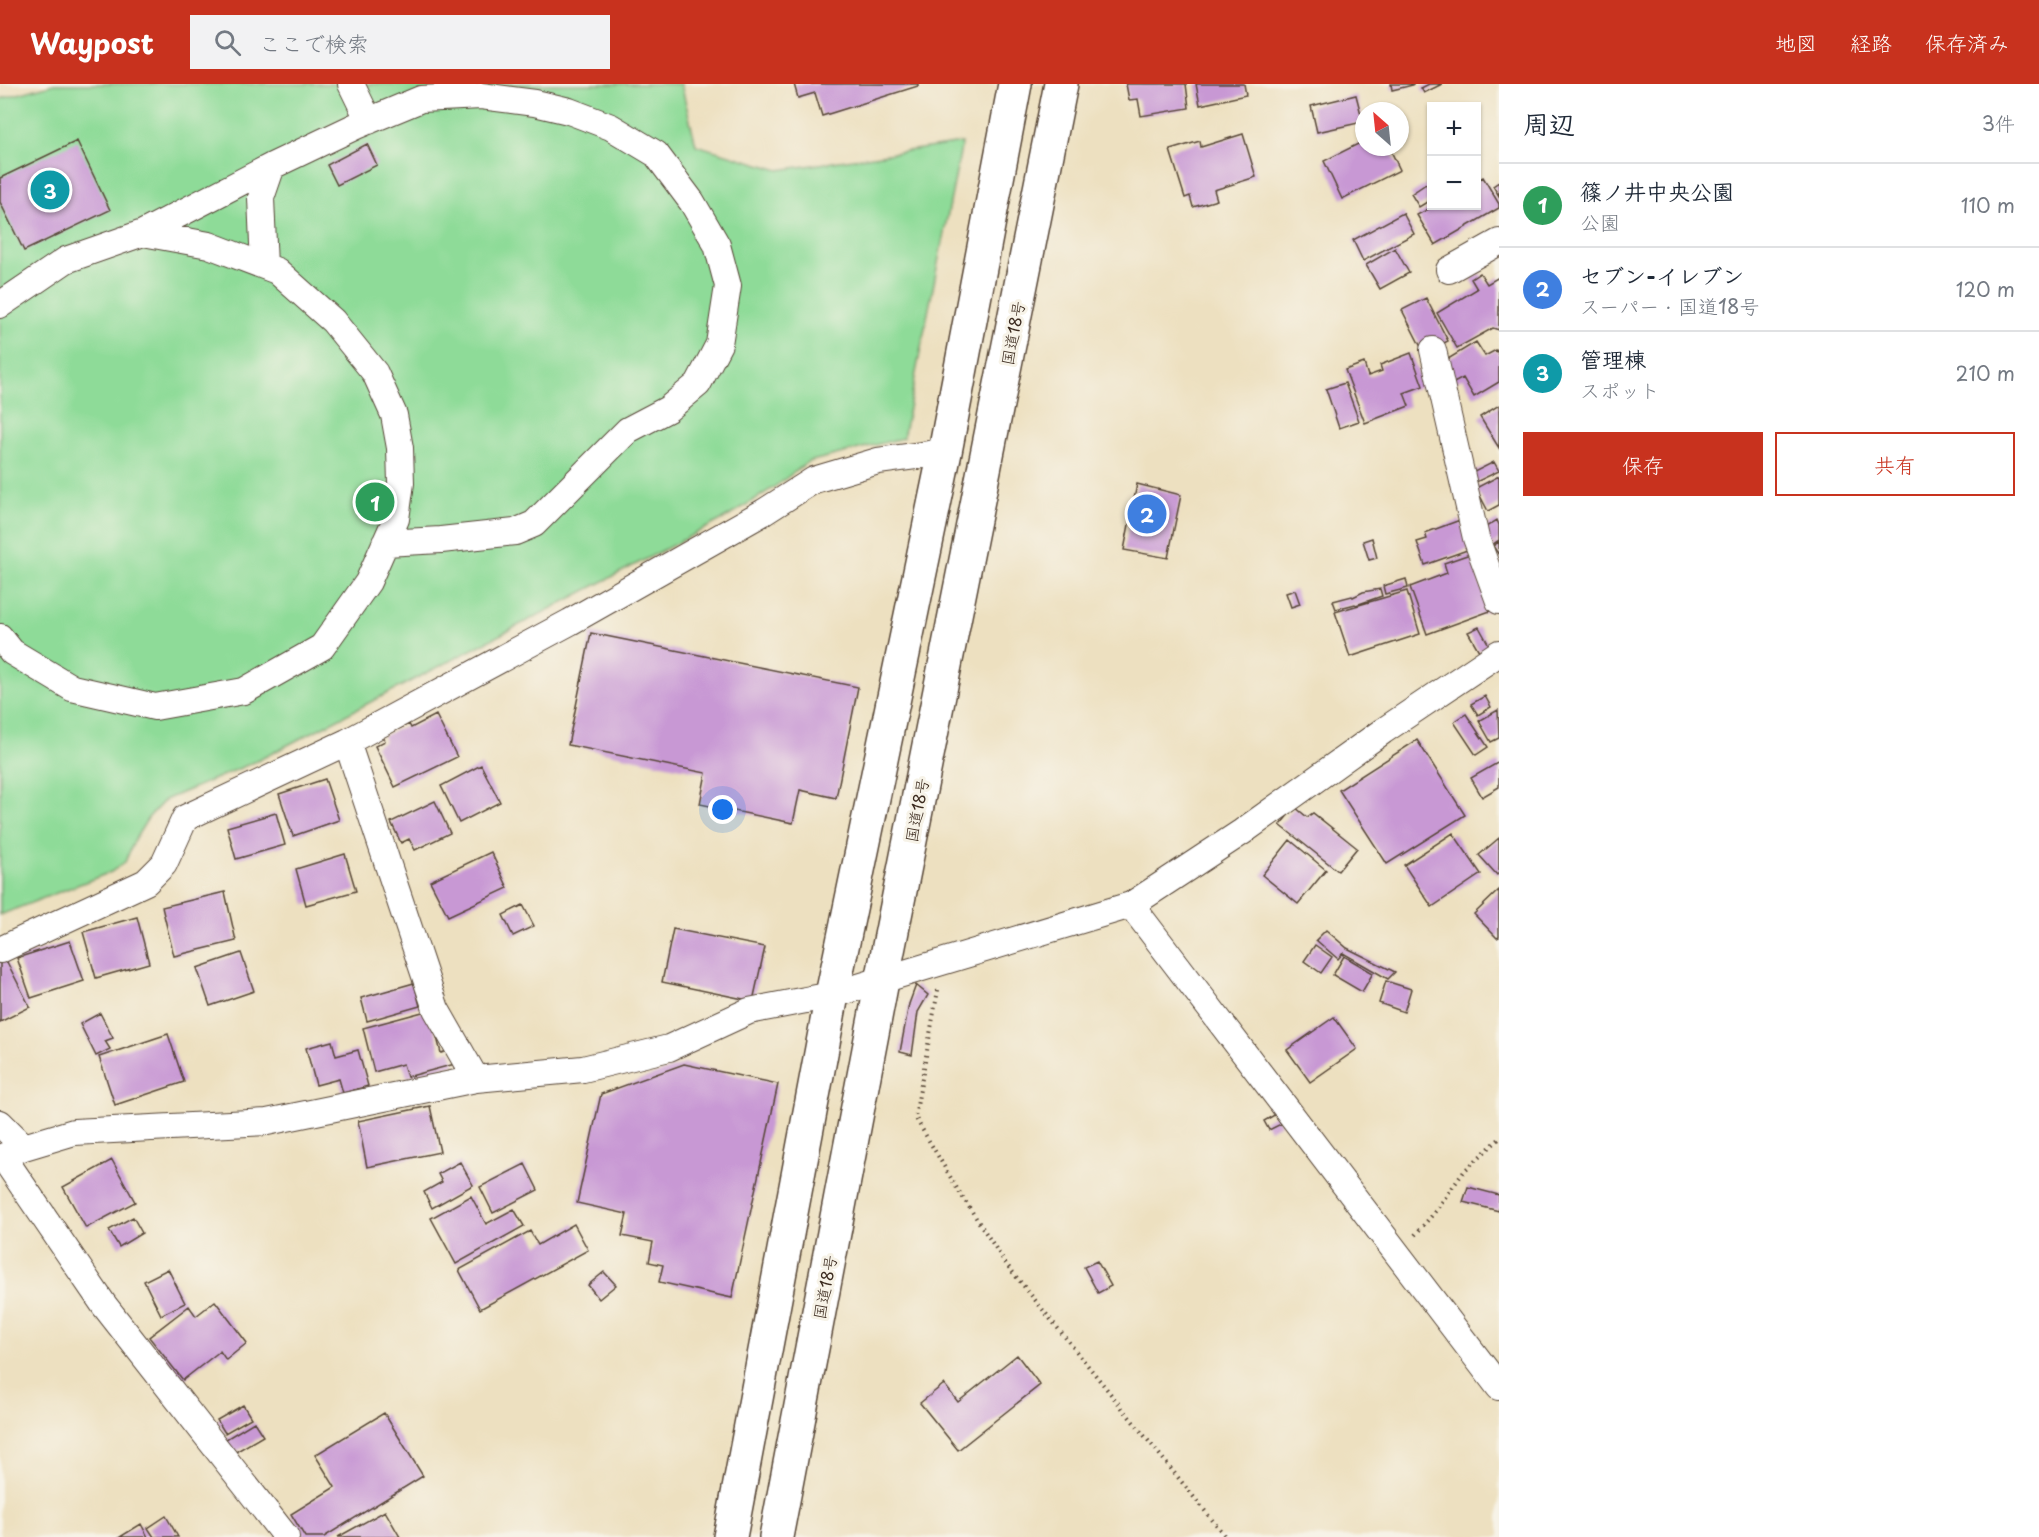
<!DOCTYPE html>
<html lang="ja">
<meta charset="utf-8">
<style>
body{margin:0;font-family:"Playpen Sans","Klee One",sans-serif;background:#f2f2f3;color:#1f2937}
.controls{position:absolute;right:18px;top:18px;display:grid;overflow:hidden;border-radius:0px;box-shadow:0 2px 4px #0004}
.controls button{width:54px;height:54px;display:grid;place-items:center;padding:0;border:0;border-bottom:2px solid #e0e1e3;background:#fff;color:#1f2937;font:30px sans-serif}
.compass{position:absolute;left:1355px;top:18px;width:54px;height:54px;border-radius:50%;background:#fff;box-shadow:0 2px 4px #0004;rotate:333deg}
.you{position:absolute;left:723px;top:726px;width:21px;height:21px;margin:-15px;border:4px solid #fff;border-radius:50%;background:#1a73e8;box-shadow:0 0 0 9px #1a73e833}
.badge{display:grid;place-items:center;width:39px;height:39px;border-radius:50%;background:#c8321e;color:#fff;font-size:20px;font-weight:700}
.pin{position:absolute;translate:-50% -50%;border:3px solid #fff;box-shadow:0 2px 6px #0006}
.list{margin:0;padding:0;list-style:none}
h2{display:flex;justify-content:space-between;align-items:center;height:78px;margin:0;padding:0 24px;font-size:26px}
h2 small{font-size:20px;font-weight:400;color:#747a83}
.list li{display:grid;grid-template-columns:39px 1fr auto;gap:18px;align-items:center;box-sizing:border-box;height:84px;padding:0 24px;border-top:2px solid #e0e1e3}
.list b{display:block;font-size:22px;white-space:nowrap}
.list p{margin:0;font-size:20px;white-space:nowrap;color:#747a83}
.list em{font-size:20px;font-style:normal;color:#747a83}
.actions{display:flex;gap:12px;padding:18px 24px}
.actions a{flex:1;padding:14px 0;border:2px solid #c8321e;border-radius:0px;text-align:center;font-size:21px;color:#c8321e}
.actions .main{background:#c8321e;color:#fff}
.icon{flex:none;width:33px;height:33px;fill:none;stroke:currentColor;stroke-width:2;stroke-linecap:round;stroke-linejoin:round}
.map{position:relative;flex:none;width:1499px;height:1453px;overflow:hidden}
header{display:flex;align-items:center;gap:36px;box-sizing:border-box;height:84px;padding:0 30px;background:#c8321e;color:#fff}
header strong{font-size:28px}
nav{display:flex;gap:33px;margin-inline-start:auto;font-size:21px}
.search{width:420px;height:54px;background:#f2f2f3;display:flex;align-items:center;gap:15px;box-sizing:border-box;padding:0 21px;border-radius:0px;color:#747a83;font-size:22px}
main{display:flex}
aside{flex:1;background:#fff}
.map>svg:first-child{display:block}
</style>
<header>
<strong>Waypost</strong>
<div class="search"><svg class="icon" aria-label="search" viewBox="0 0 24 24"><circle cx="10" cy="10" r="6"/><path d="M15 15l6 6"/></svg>ここで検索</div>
<nav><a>地図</a><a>経路</a><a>保存済み</a></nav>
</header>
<main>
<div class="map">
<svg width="1499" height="1453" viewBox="0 0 1499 1453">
<rect width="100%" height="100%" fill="#f7f3e8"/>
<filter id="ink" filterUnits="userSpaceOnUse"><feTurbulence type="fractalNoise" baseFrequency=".0167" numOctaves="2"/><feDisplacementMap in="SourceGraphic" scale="12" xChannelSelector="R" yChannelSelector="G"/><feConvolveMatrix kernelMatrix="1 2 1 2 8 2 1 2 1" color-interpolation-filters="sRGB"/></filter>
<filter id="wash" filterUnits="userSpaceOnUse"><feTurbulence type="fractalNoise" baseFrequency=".008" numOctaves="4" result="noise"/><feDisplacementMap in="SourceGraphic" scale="24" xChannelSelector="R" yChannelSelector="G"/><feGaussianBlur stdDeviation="1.35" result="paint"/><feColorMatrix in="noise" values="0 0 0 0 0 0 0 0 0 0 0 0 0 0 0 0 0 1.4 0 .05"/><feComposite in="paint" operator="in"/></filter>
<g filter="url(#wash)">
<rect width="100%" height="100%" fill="#ede0c0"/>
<path fill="#8edb98" stroke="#64825b" stroke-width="1.5" d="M54 0H681L696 61 779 86 962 59 903 354 808 378 773 404 729 432 257 677 165 716 148 734 135 755 125 778 111 788 0 831V15Z"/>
<g id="blocks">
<path fill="#c898d4" d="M794 0H918V2L822 32 815 9 798 14Z
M1126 0H1186L1189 24 1141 32 1138 15 1129 16Z
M1196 0H1244L1246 11 1200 21Z
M1391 0H1413V1L1392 6Z
M1429 0H1442L1424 9 1421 4Z
M1356 11 1363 38 1317 48 1311 22Z
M1243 50 1256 93 1214 106 1217 116 1193 123 1190 112 1185 114 1170 66 1200 57 1201 63Z
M77 57 110 126 24 167 0 118V94Z
M1364 57V63H1389L1400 86 1342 115 1324 77Z
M367 60 377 81 337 101 327 81Z
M1483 93 1499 120V124L1435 161 1417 131 1434 122H1476V97Z
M1499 98V112L1493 102Z
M1426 100 1432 108V115L1419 123 1411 110Z
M1403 129 1414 150 1363 177 1353 156Z
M1395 164 1409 189 1380 205 1366 181Z
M1480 189 1487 200 1499 193V246L1493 244 1457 264 1437 229 1477 205 1471 195Z
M1426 214 1448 257 1424 269 1402 226Z
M1476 258 1485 272 1496 266 1499 271V298L1474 313 1463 294 1450 301 1438 281Z
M1411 269 1423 302 1404 309 1409 322 1365 339 1345 286 1364 279 1368 292 1382 287 1380 281Z
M1345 299 1359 337 1339 344 1326 305Z
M1499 321V364L1480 333Z
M1494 378 1499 387 1476 398 1472 389Z
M1499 392V421L1488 427 1476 404Z
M1137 400 1181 411 1168 474 1124 466Z
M1460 436 1470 465 1425 481 1417 458 1427 455 1425 449Z
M1497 436 1499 441V456L1490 462 1481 446Z
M1372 454 1377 474 1369 476 1363 457Z
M1499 458V471L1493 462Z
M1470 470 1490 527 1427 550 1410 503 1447 489 1444 479Z
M1406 495 1408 504 1385 510 1383 502Z
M1380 505 1382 512 1356 521 1355 520 1336 525 1333 517 1352 512 1353 513 1363 508Z
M1295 506 1300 520 1291 523 1286 509Z
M1407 507 1420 550 1350 573 1335 528Z
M1479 543 1489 561 1479 567 1468 548Z
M591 549 858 603 836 714 800 706 793 739 700 720 706 689 568 661Z
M1485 612 1491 623 1478 631 1471 620Z
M1498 626 1499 654 1491 658 1479 637Z
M1466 630 1488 663 1476 671 1454 638Z
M436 631 457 673 395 703 375 662 385 657 383 652 409 640 411 644Z
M1417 656 1465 731 1387 780 1339 706Z
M1499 678V703L1482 713 1471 694Z
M481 681 500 718 459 739 441 702Z
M325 695 339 736 293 752 279 710Z
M435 717 450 749 415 766 409 755 401 759 391 738Z
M1295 723 1307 733 1313 729 1357 764 1338 787 1280 741Z
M276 729 285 761 236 775 227 743Z
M1453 749 1481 790 1432 823 1404 781Z
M1499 754V789L1497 791 1479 771Z
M1290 756 1326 786 1298 820 1262 791Z
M491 768 508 804 448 832 430 797Z
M345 770 356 807 306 821 296 785Z
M1499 806V853L1497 854 1474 830Z
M225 808 236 857 174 872 162 823Z
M523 821 534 842 513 852 503 831Z
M137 833 149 879 96 894 83 848Z
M673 845 765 863 753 917 662 898Z
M1326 846 1347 864 1395 888 1388 895 1343 869 1338 875 1316 856Z
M70 857 84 897 31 914 17 874Z
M1315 861 1332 873 1321 889 1304 877Z
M241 869 254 907 210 922 197 884Z
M1344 872 1373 889 1362 908 1333 891Z
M6 876 30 923 0 938V878Z
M1386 897 1411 905 1404 928 1379 919Z
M414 899 420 922 367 937 361 914Z
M916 901 928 911 918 928 912 971 900 968 909 920Z
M430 926 441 969 451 966 455 980 407 993 403 980 374 988 363 944Z
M100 929 113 954 105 957 110 965 96 972 80 940Z
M1334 933 1357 965 1310 998 1287 966Z
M168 950 184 998 115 1021 99 973Z
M332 957 336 972 358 966 368 1002 343 1009 339 995 316 1001 306 964Z
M684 980 778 1000 732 1214 659 1198 663 1181 649 1178 653 1158 622 1152 627 1130 577 1119 601 1010Z
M430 1022 440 1068 367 1083 358 1037Z
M1276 1030 1281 1040 1269 1046 1264 1037Z
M112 1076 135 1118 86 1144 63 1103Z
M460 1078 473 1101 432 1124 424 1108 442 1098 438 1090Z
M525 1080 538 1106 493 1129 480 1103Z
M1468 1103 1499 1111V1127L1463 1118Z
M471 1112 486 1140 514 1125 524 1142 456 1180 431 1134Z
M133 1133 142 1149 119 1163 109 1146Z
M574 1140 588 1166 480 1225 459 1186 530 1147 538 1161Z
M1097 1177 1111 1202 1098 1209 1084 1183Z
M168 1185 185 1219 161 1231 144 1197Z
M604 1188 616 1201 599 1215 588 1201Z
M215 1217 247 1259 226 1276 220 1267 183 1296 149 1253 189 1222 196 1232Z
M1017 1271 1040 1301 958 1366 920 1319 944 1300 958 1318Z
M243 1321 251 1334 225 1349 217 1336Z
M384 1329 423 1392 324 1453H305L291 1430 335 1403 315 1371Z
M254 1338 263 1352 234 1369 226 1355Z
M385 1427 400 1453H338Z
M166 1432 178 1453H154L148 1444Z
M141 1440 148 1453H120Z"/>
</g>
</g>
<g filter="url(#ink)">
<use href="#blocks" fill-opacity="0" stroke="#564536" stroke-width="1.5"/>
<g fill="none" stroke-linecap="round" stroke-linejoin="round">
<defs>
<path id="street" d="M351 0 369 37
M143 149 272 82
M264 182 261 114 272 82 356 42 421 15 481 12 535 19 569 27 611 43 656 70 692 118 717 161 728 202 719 260 698 300 668 325 628 346 534 440 515 448 441 456 385 459
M1449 186 1499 158
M0 221 66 176 143 149 209 161 277 187 333 237 375 289 394 331 400 364 401 399 396 435 368 498 322 563 244 607 155 623 72 604 12 568 0 553
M1433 266 1476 454 1499 517
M347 658 436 925 476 995
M1131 821 1499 1303
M0 866 146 798 164 780 185 734 347 658 570 538 764 428 814 396 878 377 945 368
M0 1039 24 1063
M3 1073 104 1221 286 1453
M0 1074 24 1063 74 1048 267 1038 476 995 583 985 669 964 749 927 832 911 1131 821 1242 748 1383 647 1499 569"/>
<path id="highway" d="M730 1453 832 911 945 368 1015 0
M776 1453 882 897 1061 0"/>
</defs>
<use href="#street" stroke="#564536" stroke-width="28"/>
<use href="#highway" stroke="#564536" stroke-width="36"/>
<path stroke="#564536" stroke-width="4" stroke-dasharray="1.5 4.5" stroke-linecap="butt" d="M938 906 915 1033 958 1106 1006 1180 1226 1453
M1415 1151 1434 1129 1465 1086 1499 1055"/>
<use href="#street" stroke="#fff" stroke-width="26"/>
<use href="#highway" stroke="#fff" stroke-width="33"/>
</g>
</g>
<g text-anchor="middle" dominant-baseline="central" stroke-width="6" stroke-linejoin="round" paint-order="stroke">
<g font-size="16" fill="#3b2a1e" stroke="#f7f3e8">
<text transform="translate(1012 249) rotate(-79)">国道18号</text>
<text transform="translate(916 726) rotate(-79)">国道18号</text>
<text transform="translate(824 1203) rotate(-79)">国道18号</text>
</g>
</g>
</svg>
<div class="controls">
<button>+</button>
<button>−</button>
</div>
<svg class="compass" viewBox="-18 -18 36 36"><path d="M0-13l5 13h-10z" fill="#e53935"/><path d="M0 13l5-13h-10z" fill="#747a83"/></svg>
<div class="you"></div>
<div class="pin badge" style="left:375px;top:418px;background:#2e9e5b">1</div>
<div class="pin badge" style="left:1147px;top:430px;background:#3f7fe0">2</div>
<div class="pin badge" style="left:50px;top:106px;background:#0f9aa8">3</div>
</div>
<aside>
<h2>周辺<small>3件</small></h2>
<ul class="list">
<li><span class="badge" style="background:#2e9e5b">1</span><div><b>篠ノ井中央公園</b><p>公園</p></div><em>110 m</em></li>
<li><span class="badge" style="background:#3f7fe0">2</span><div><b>セブン-イレブン</b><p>スーパー · 国道18号</p></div><em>120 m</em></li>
<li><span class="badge" style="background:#0f9aa8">3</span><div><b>管理棟</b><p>スポット</p></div><em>210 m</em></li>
</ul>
<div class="actions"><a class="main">保存</a><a>共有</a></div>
</aside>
</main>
